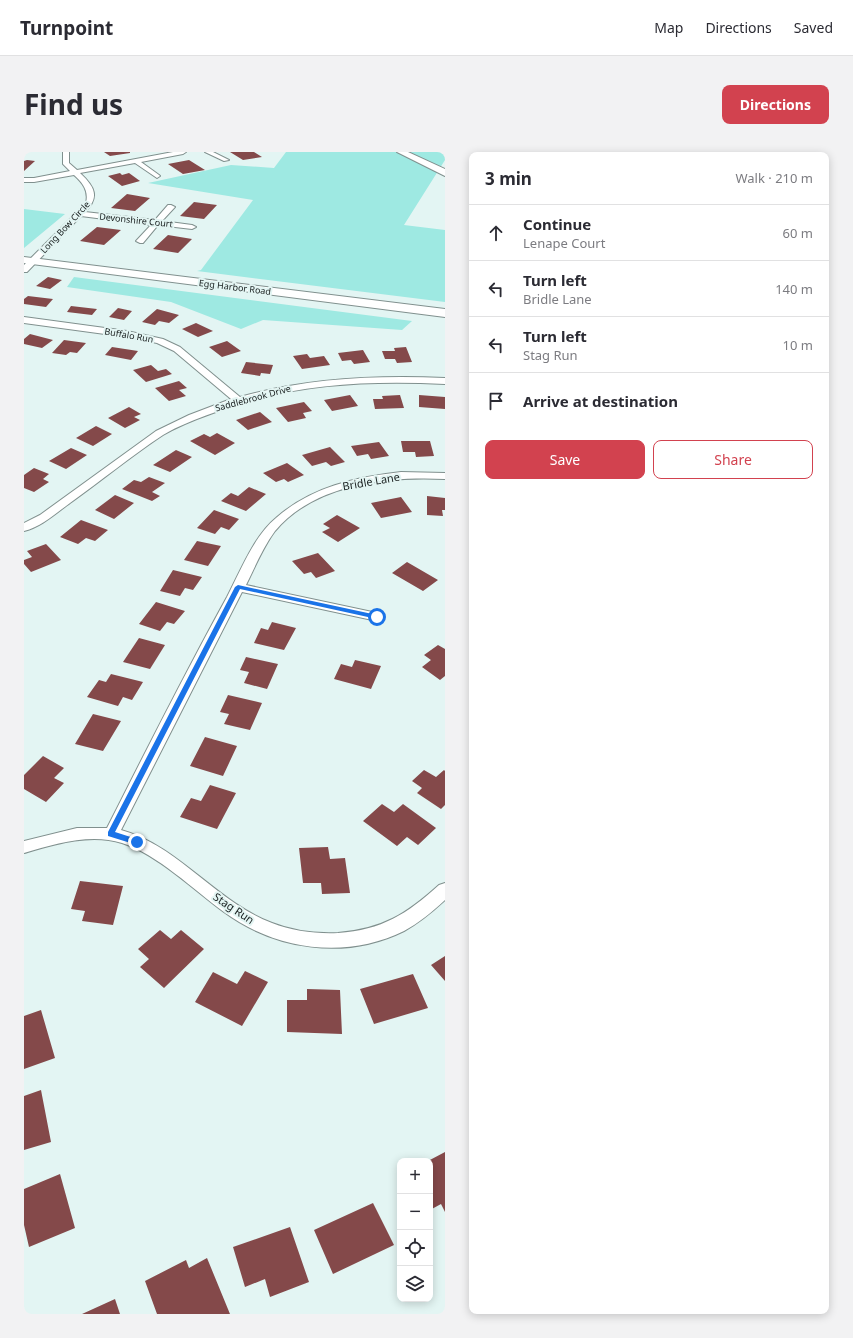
<!DOCTYPE html>
<meta charset="utf-8">
<style>
body{margin:0;font-family:"Noto Sans",sans-serif;background:#f2f2f3;color:#2b2b33}
.controls{position:absolute;right:12px;bottom:12px;display:grid;overflow:hidden;border-radius:8px;box-shadow:0 2px 10px #0003}
.controls button{width:36px;height:36px;display:grid;place-items:center;padding:0;border:0;border-bottom:1px solid #e1e1e2;background:#fff;color:#2b2b33;font:20px sans-serif}
.stop{position:absolute;width:12px;height:12px;margin:-9px;border:3px solid #1a73e8;border-radius:50%;background:#fff}
.stop.end{background:#1a73e8;border-color:#fff;box-shadow:0 1px 4px #0008}
.list{margin:0;padding:0;list-style:none}
h2{display:flex;justify-content:space-between;align-items:center;height:52px;margin:0;padding:0 16px;font-size:17px}
h2 small{font-size:13px;font-weight:400;color:#7c7c81}
.list li{display:grid;grid-template-columns:26px 1fr auto;gap:12px;align-items:center;box-sizing:border-box;height:56px;padding:0 16px;border-top:1px solid #e1e1e2}
.list b{display:block;font-size:15px;white-space:nowrap}
.list p{margin:0;font-size:13px;white-space:nowrap;color:#7c7c81}
.list em{font-size:13px;font-style:normal;color:#7c7c81}
.actions{display:flex;gap:8px;padding:12px 16px}
.actions a{flex:1;padding:9px 0;border:1px solid #d2424f;border-radius:8px;text-align:center;font-size:14px;color:#d2424f}
.actions .main{background:#d2424f;color:#fff}
.icon{flex:none;width:22px;height:22px;fill:none;stroke:currentColor;stroke-width:2;stroke-linecap:round;stroke-linejoin:round}
.map{position:relative;flex:none;width:421px;height:1162px;overflow:hidden;border-radius:8px}
header{display:flex;align-items:center;gap:24px;box-sizing:border-box;height:56px;padding:0 20px;background:#fff;border-bottom:1px solid #e1e1e2}
header strong{font-size:19px}
nav{display:flex;gap:22px;margin-inline-start:auto;font-size:14px}
.intro{display:flex;align-items:center;justify-content:space-between;box-sizing:border-box;height:96px;padding:0 24px}
h1{margin:0;font-size:28px}
.button{padding:10px 18px;border-radius:8px;background:#d2424f;color:#fff;font-size:14px;font-weight:700}
main{display:flex;gap:24px;padding:0 24px}
aside{flex:1;background:#fff;border-radius:8px;box-shadow:0 2px 10px #0003}
.map>svg:first-child{display:block}
</style>
<header>
<strong>Turnpoint</strong>
<nav><a>Map</a><a>Directions</a><a>Saved</a></nav>
</header>
<div class="intro"><h1>Find us</h1><a class="button">Directions</a></div>
<main>
<div class="map">
<svg width="421" height="1162" viewBox="0 0 421 1162">
<rect width="100%" height="100%" fill="#e3f5f3"/>
<path fill="#9ee9e2" d="M262 0H421V8L380 73 421 78V150L173 119 177 118 229 48 124 31 207 13 250 16Z
M0 57 41 62 0 96Z
M50 125 388 169 378 178 239 168 217 177 147 150 43 135Z"/>
<path fill="#84494a" d="M80 0H106V1L86 4Z
M206 0H230L238 5 219 8Z
M3 8 11 9 0 19V9Z
M165 8 181 18 159 22 144 12Z
M96 21 98 23 105 21 116 29 98 34 84 24Z
M103 42 126 46 111 59 87 56Z
M170 50 193 53 180 67 156 64Z
M73 75 97 78 80 93 56 89Z
M144 83 168 87 154 101 129 97Z
M24 125 38 128 26 137 12 134Z
M4 144 29 147 22 155 0 152V147Z
M47 154 73 157 68 163 43 160Z
M94 156 108 159 100 168 85 165Z
M133 157 155 163 145 171 135 169 131 173 118 170Z
M172 171 189 179 174 185 158 177Z
M6 182 29 188 18 196 0 192V187Z
M40 188 62 191 53 201 46 200 42 203 28 201Z
M203 189 217 199 198 205 185 195Z
M88 195 114 199 107 208 81 203Z
M382 195 388 210 373 211 371 207H361L358 199H371L370 196Z
M339 198 346 210 330 212 327 208 318 209 314 201Z
M283 202 286 206 300 204 306 213 278 217 269 204Z
M222 210 249 213 246 222 237 221 236 224 217 221Z
M127 213 134 219 142 217 148 222 122 230 109 218Z
M155 229 163 236 155 238 162 244 145 249 131 236Z
M326 243 334 254 308 259 300 248Z
M376 243 380 256 351 257 349 247H359L358 244Z
M395 243 421 245V257L395 255Z
M280 250 288 259 279 261 282 266 264 270 252 256Z
M105 255 117 262 110 265 116 268 101 276 84 266Z
M236 260 248 270 224 278 212 268Z
M72 274 88 282 69 294 52 286Z
M193 281 211 291 191 303 166 289 180 282 186 285Z
M377 289H406L410 304 392 305 391 300H379Z
M355 290 365 304 347 307 344 302 333 304 327 294Z
M306 295 321 310 307 314 302 310 288 314 278 303Z
M47 296 63 303 42 317 25 309Z
M152 298 168 305 146 320 129 313Z
M263 311 280 323 264 330 260 327 252 330 239 321Z
M10 316 25 322 19 327 25 330 10 340 0 336V323Z
M125 325 141 331 128 340 136 344 128 349 98 337 110 328 117 330Z
M225 335 242 342 222 359 197 349 207 341 214 344Z
M91 343 110 351 90 367 71 358Z
M403 344 421 346V358H418L419 364 403 363Z
M377 345 388 360 357 366 347 351Z
M190 358 215 367 205 378 197 375 191 382 173 376Z
M313 363 336 376 314 390 298 380 306 376 299 372Z
M57 368 84 378 71 389 62 386 54 392 36 385Z
M173 389 197 394 184 414 160 408Z
M22 392 37 408 7 420 0 412V408L8 405 3 399Z
M294 401 311 419 292 426 287 420 280 422 268 409Z
M383 410 414 428 399 439 368 421Z
M149 418 178 425 169 438 161 436 156 444 136 439Z
M132 450 161 459 150 472 143 470 136 479 115 472Z
M248 470 272 476 260 498 230 491 237 476 244 478Z
M115 486 141 493 126 517 99 510Z
M414 493 421 497V524L416 528 398 515 407 508 400 503Z
M222 505 254 512 243 537 220 531 225 520 216 518Z
M331 508 357 514 347 537 310 527 317 512 328 515Z
M87 522 119 530 108 548 99 545 94 554 63 545 75 528 82 530Z
M204 543 238 551 226 578 200 572 205 562 196 560Z
M69 562 97 569 79 599 51 592Z
M181 585 213 594 199 624 166 614Z
M19 604 40 616 30 626 40 631 22 650 0 637V623Z
M400 618 412 625 420 618 421 619V653L417 657 393 641 398 636 388 629Z
M186 633 212 641 193 677 156 665 167 646 177 649Z
M358 652 370 660 379 652 412 676 394 693 383 685 373 694 339 669Z
M304 695 306 707 321 706 326 741 298 742 297 731H279L275 696Z
M56 729 99 734 89 773 58 769 61 759 47 757Z
M136 778 147 787 157 778 180 797 140 836 116 815 125 807 114 797Z
M421 804V829L407 813Z
M221 819 244 830 218 874 171 850 189 820 213 832Z
M389 822 404 856 350 872 336 837Z
M283 837 316 838 318 882 263 880V848H283Z
M17 858 31 906 0 917V864Z
M17 938 27 990 0 998V944Z
M421 1000V1060L417 1052 406 1058V1009H404Z
M36 1022 51 1076 5 1095 0 1073V1037Z
M349 1051 370 1093 309 1122 290 1078Z
M266 1075 285 1130 246 1145 241 1127 221 1135 209 1095Z
M183 1106 206 1162H133L121 1129 162 1108 165 1116Z
M91 1147 96 1162H58Z"/>
<g fill="none" stroke-linecap="round" stroke-linejoin="round">
<defs>
<path id="street" d="M39 0H45V11L53 18 149 0H162L159 2 117 10 135 23 136 24 133 26 111 11 56 21C71 35 76 45 61 60L131 68 144 53H147L151 55 138 69 168 73 172 75 168 77 134 73 119 91H116L112 89 127 73 57 64 3 120H0V113L62 51C65 39 59 31 50 23L10 30H0V26H10L46 19 39 12Z
M181 0H189L205 8 200 9Z
M0 165 103 179 139 187 156 195 216 245C283 226 352 223 421 226V232C342 228 263 232 189 261 172 267 154 274 139 283 107 304 77 329 46 351 32 361 17 375 0 379V371L16 363 132 279 165 263 207 247 150 199 133 191 103 185 0 171Z
M377 320 421 321V327C364 324 290 332 251 379 239 395 231 415 222 433L353 461 357 462 359 465 357 468 353 469 218 440 97 678C155 694 192 750 248 771 268 779 292 782 314 781 358 778 383 762 415 733L421 731V748C408 760 395 771 380 779 321 808 252 798 200 760 170 738 133 702 98 691 66 681 31 692 0 701V689L53 676H83C122 599 161 521 203 445 216 420 230 384 252 366 287 335 332 325 377 320Z"/>
<path id="secondary" d="M373 0H384L421 17V24Z
M0 105 421 157V165L0 111Z"/>
</defs>
<use href="#street" stroke="#80908e" stroke-width="2"/>
<use href="#secondary" stroke="#80908e" stroke-width="2"/>
<use href="#street" fill="#fff" fill-rule="evenodd"/>
<use href="#secondary" fill="#fff" fill-rule="evenodd"/>
</g>
<path fill="#1a73e8" d="M214 433 353 463 356 465 353 467 216 437 91 680 116 688V692L113 693 84 684V680L211 435Z"/>
<g text-anchor="middle" dominant-baseline="central" stroke-width="4" stroke-linejoin="round" paint-order="stroke">
<g font-size="9" fill="#181e1e" stroke="#e3f5f3">
<text transform="translate(112 68) rotate(6)">Devonshire Court</text>
<text transform="translate(41 75) rotate(-47)">Long Bow Circle</text>
<text transform="translate(211 135) rotate(7)">Egg Harbor Road</text>
<text transform="translate(105 183) rotate(10)">Buffalo Run</text>
<text transform="translate(229 246) rotate(-15)">Saddlebrook Drive</text>
</g>
<g font-size="11" fill="#181e1e" stroke="#e3f5f3">
<text transform="translate(347 329) rotate(-10)">Bridle Lane</text>
<text transform="translate(210 756) rotate(34)">Stag Run</text>
</g>
</g>
</svg>
<div class="controls">
<button>+</button>
<button>−</button>
<button><svg class="icon" aria-label="locate" viewBox="0 0 24 24"><circle cx="12" cy="12" r="6"/><path d="M12 2v4M12 18v4M2 12h4M18 12h4"/></svg></button>
<button><svg class="icon" aria-label="layers" viewBox="0 0 24 24"><path d="M12 4l9 5-9 5-9-5zM3 14l9 5 9-5"/></svg></button>
</div>
<div class="stop" style="left:353px;top:465px"></div>
<div class="stop end" style="left:113px;top:690px"></div>
</div>
<aside>
<h2>3 min<small>Walk · 210 m</small></h2>
<ul class="list">
<li><svg class="icon" aria-label="ahead" viewBox="0 0 24 24"><path d="M12 20V5M6 11l6-6 6 6"/></svg><div><b>Continue</b><p>Lenape Court</p></div><em>60 m</em></li>
<li><svg class="icon" aria-label="left" viewBox="0 0 24 24"><path d="M17 20v-9H6M10 6l-5 5 5 5"/></svg><div><b>Turn left</b><p>Bridle Lane</p></div><em>140 m</em></li>
<li><svg class="icon" aria-label="left" viewBox="0 0 24 24"><path d="M17 20v-9H6M10 6l-5 5 5 5"/></svg><div><b>Turn left</b><p>Stag Run</p></div><em>10 m</em></li>
<li><svg class="icon" aria-label="arrive" viewBox="0 0 24 24"><path d="M6 21V4h12l-3 4 3 4H6"/></svg><div><b>Arrive at destination</b></div></li>
</ul>
<div class="actions"><a class="main">Save</a><a>Share</a></div>
</aside>
</main>
